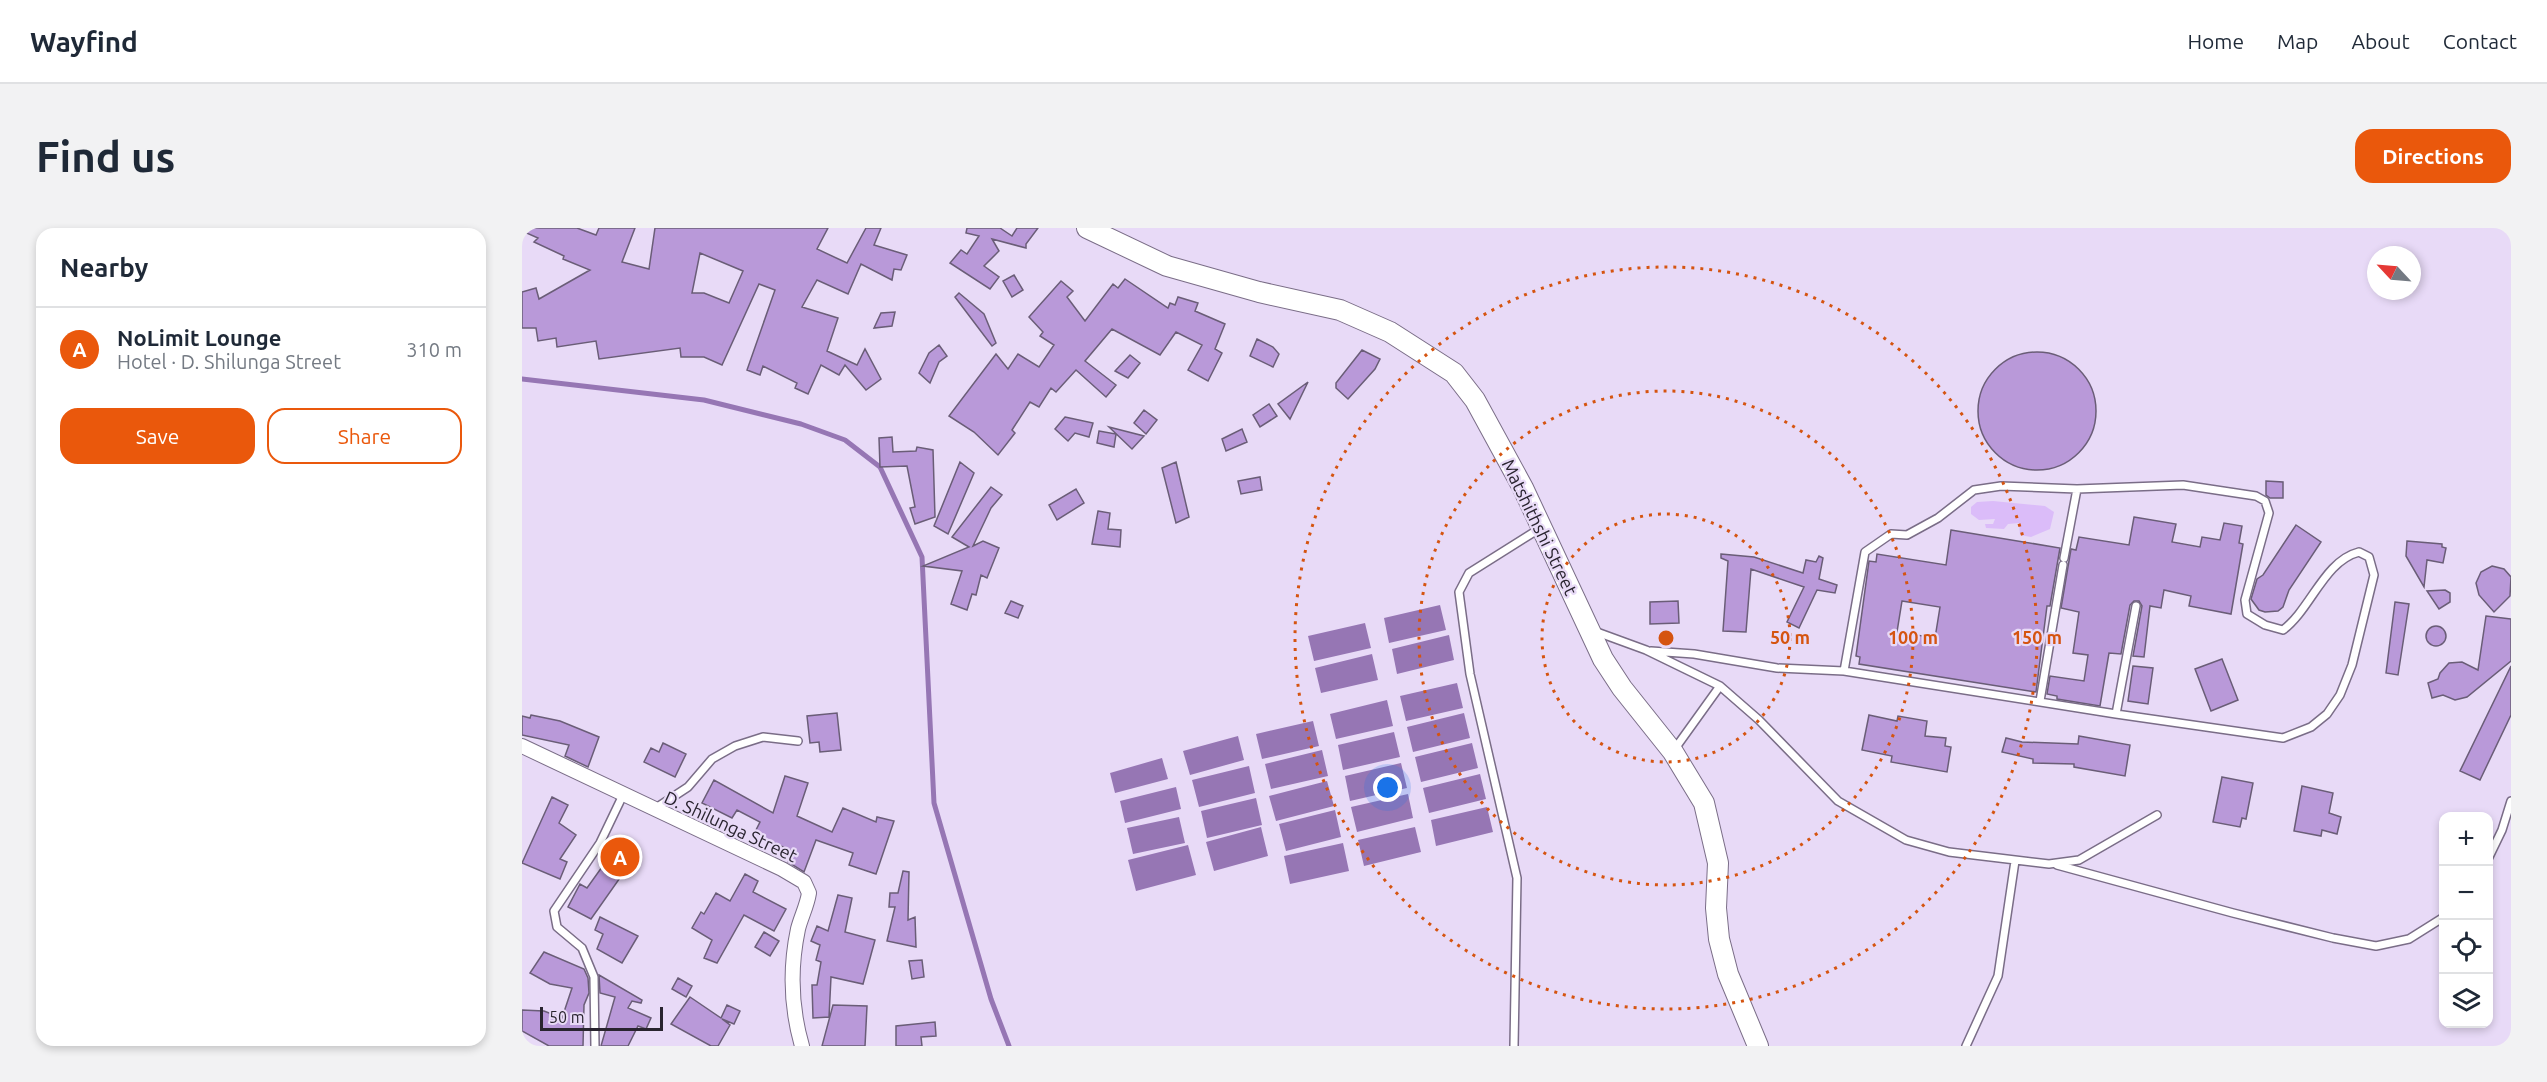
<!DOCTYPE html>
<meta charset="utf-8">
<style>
body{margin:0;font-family:Ubuntu,sans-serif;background:#f2f2f3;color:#1f2937}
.controls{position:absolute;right:18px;bottom:18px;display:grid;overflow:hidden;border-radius:12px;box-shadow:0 3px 9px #0003}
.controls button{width:54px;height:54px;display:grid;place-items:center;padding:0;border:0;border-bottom:2px solid #e0e1e3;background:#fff;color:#1f2937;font:30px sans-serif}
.compass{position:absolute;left:1845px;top:18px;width:54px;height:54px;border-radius:50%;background:#fff;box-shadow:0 3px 9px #0003;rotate:296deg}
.scale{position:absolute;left:18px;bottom:15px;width:123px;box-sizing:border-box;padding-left:6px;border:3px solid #29242f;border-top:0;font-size:16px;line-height:21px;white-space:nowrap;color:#29242f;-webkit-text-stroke:4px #e8daf7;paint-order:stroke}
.you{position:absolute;left:866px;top:560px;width:21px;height:21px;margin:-15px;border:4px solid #fff;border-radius:50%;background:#1a73e8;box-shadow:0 0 0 9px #1a73e833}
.badge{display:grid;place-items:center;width:39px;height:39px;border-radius:50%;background:#ea580c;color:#fff;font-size:20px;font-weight:700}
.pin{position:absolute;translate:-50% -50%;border:3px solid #fff;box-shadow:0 2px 6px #0006}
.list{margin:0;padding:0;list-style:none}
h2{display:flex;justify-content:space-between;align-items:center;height:78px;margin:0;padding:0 24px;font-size:26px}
h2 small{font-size:20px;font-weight:400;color:#747a83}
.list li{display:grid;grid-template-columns:39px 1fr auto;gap:18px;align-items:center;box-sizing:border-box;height:84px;padding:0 24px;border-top:2px solid #e0e1e3}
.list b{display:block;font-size:22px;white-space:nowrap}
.list p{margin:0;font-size:20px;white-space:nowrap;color:#747a83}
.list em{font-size:20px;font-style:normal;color:#747a83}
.actions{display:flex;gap:12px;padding:18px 24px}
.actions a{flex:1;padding:14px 0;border:2px solid #ea580c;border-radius:18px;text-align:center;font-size:21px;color:#ea580c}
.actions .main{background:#ea580c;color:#fff}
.icon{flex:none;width:33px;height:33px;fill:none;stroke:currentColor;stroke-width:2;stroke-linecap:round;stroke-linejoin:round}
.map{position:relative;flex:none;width:1989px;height:818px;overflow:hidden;border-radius:18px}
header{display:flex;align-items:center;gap:36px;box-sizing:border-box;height:84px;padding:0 30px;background:#fff;border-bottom:2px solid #e0e1e3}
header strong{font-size:28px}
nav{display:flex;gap:33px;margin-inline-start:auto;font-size:21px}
.intro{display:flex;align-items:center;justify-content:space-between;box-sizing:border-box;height:144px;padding:0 36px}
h1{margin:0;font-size:42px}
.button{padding:15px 27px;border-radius:18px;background:#ea580c;color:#fff;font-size:21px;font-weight:700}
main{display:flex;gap:36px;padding:0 36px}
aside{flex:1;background:#fff;border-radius:18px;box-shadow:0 3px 9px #0003}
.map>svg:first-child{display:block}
</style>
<header>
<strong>Wayfind</strong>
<nav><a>Home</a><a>Map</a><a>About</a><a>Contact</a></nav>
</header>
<div class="intro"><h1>Find us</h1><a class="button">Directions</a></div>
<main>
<aside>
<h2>Nearby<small></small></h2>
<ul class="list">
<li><span class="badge">A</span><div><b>NoLimit Lounge</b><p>Hotel · D. Shilunga Street</p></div><em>310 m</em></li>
</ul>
<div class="actions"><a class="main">Save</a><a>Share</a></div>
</aside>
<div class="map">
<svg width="1989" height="818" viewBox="0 0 1989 818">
<rect width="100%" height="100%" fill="#e8daf7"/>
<path fill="#dbbcf9" d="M1471 273 1523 278 1532 284 1528 301 1509 309 1498 307 1497 295 1486 296 1482 301 1464 300 1463 296H1471L1473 291 1457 292 1449 286V279L1455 274Z"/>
<path fill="#9676b4" d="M918 377 924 402 867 415 862 390Z
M843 395 849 420 792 433 786 408Z
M927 407 932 432 875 446 870 421Z
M850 426 856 452 799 465 793 440Z
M935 455 941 480 884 493 878 468Z
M865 472 871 498 814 511 808 486Z
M942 485 948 510 891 524 885 499Z
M791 493 797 518 740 531 734 506Z
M872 504 878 529 821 542 816 517Z
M716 508 722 532 668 547 661 523Z
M950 515 956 540 899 554 893 529Z
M800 522 806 548 749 561 743 536Z
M640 530 646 551 593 565 588 545Z
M879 535 885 560 828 573 823 548Z
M727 538 733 565 677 579 670 552Z
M958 546 964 571 907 585 901 560Z
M805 553 812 578 754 593 747 568Z
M654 559 659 581 603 595 598 573Z
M886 566 891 590 835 604 829 579Z
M734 570 740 597 685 610 679 583Z
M965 579 971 604 914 618 909 592Z
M813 582 819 609 764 623 757 596Z
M657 589 663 615 611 626 605 600Z
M739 599 746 628 692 643 684 614Z
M893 599 899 624 842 638 836 612Z
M821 615 827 643 768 656 762 628Z
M666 617 674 647 614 663 606 632Z"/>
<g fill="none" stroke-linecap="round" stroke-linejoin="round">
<path stroke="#9676b4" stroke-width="5" d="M0 151 182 172 279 196 323 212 358 239 400 329 412 575 469 771 487 818"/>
</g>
<path fill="#b999d9" stroke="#6a5d77" stroke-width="1.5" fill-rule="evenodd" d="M0 0H55L74 7 77 0H113L100 34 127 41 133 0H306L295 21 325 35 344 0H359L352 17 385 27 379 42 372 41 370 52 339 36 326 66 295 52 280 79 316 90 305 123 335 137 343 121 359 151 344 162 323 137 317 147 299 137 286 166 273 160 275 155 241 138 238 147 225 142 253 62 237 56 200 137 182 129H159L158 120 77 131 74 113 35 119 34 110 16 113 14 100H0V64L14 60 17 71 68 42 41 31 42 28 12 14 16 10 0 3ZM178 25 221 43 207 75 182 65H170Z
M445 0H478L490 8 495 0H516L504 16V20L470 11 477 23 462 38 477 49 468 61 428 35 439 22 445 26 457 8 444 5Z
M492 47 501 62 490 69 481 53Z
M603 51 646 80 648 75 653 77 656 69 676 75 673 83 703 96 693 121 700 125 686 153 666 142 680 117 654 104 638 127 590 101 563 133 594 157 584 169 554 142 534 164 529 160 517 179 508 174 490 202 493 205 476 227 452 204 427 188 474 126 486 141 496 126 517 139 532 117 518 108 521 104 507 89 539 53 551 63 545 69 563 93 591 56 596 60Z
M437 65 462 86 474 115 470 118 433 69Z
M373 84 370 98 352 100 359 85Z
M735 111 751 119 757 126 751 139 728 128Z
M417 117 425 128 417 134 408 155 397 145 407 125Z
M840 122 858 131 853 141 826 171 814 160V155Z
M1456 183a59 59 0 1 1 118 0a59 59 0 1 1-118 0Z
M608 127 618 135 606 150 593 143Z
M786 154 768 191 756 176Z
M747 176 755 188 738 199 731 187Z
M622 182 635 192 624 206 612 195Z
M543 189 571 195 567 209 553 205 546 213 533 201Z
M587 199 622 208 610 221Z
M720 201 725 214 704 223 700 211Z
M577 203 594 206 592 219 575 215Z
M370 209 371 224 394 223 395 219 411 222 413 289 393 296 388 280 393 279 385 238 358 239 357 210Z
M438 234 452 245 426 306 412 298Z
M654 234 667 289 654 295 640 240Z
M738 249 740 262 719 266 716 253Z
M1744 253 1761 254V270H1748L1744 267Z
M469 259 480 267 469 280 451 318 461 313 477 320 465 350 459 347 454 367 450 366 445 382 429 376 440 343 401 338 447 319 430 309Z
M554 261 562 275 535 292 527 277Z
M576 283 588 285 586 301 599 302 598 319 570 316Z
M1612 289 1654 296 1650 314 1678 319 1680 309 1698 312 1702 295 1720 298 1717 315 1721 316 1709 386 1667 378 1669 368 1642 362 1639 380 1628 378 1622 429 1611 428 1620 378 1617 373H1612L1608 377 1599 426 1587 425 1578 478 1535 471V468L1525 466 1528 448 1562 453 1566 427 1551 425 1557 384 1539 380 1549 321 1554 322 1557 309 1607 317Z
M1774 297 1799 314 1767 362 1761 379 1756 383 1743 384 1737 382 1729 371 1735 351 1741 347Z
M1429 302 1538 320 1528 378H1525L1514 464 1337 436 1338 429 1334 428 1347 333 1354 334 1355 326 1424 337ZM1380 373 1418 379 1413 410 1375 404Z
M1885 313 1920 316V319L1924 320 1921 335 1905 332 1902 359 1884 328Z
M1199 326 1232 329 1281 345 1284 332 1294 334 1297 328 1301 330 1297 351 1315 357 1313 365 1295 362 1277 400 1265 394 1282 359 1229 341 1224 404 1201 403 1206 333 1199 330Z
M1970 338 1982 341 1989 349 1988 368 1972 384 1957 367 1954 355 1959 344Z
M1923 362 1928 365V374L1917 381 1905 363Z
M489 373 501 378 496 390 483 385Z
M1156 373 1157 395 1128 396V374Z
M1873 374 1887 376 1876 447 1864 445Z
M1964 388 1989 391V433L1945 469 1933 472 1921 467 1910 470 1906 455 1916 451 1918 445 1927 435 1940 434 1956 442Z
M1904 408a10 10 0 1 1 20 0a10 10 0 1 1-20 0Z
M1700 431 1716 472 1689 483 1673 441Z
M1611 438 1631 440 1626 476 1606 473Z
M1989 438V487L1958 552 1938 543Z
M315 485 319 522 298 524 297 514 288 515 285 488Z
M9 487 38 493 77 509 66 539 43 528 47 517 0 507V488L8 490Z
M1347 487 1375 493 1376 488 1405 493 1403 508 1424 510 1423 518 1429 519 1425 544 1369 534 1370 528 1340 522Z
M1557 508 1608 517 1603 548 1552 539V536L1511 535V531L1480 524 1484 510 1500 514 1556 516Z
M141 515 164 526 153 549 122 534 129 520 137 524Z
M263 548 286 555 275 588 310 604 321 580 354 594 355 589 372 593 354 646 327 637 331 625 294 612 282 644 266 634 270 623 232 606 238 594 215 582 210 590 180 575 192 552 251 585Z
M1700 549 1731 555 1724 591 1720 590 1718 599 1691 594Z
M1780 558 1811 565 1807 585 1819 589 1815 606 1800 602 1799 608 1772 603Z
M30 569 46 577 37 595 54 607 38 631 45 634 38 651 0 635Z
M95 618 112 630 69 691 46 679 58 656 65 660Z
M381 643 387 644 386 692 393 689 394 719 365 713 373 679H367L368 665H376Z
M223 646 236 653 231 664 264 681 252 703 222 687 195 735 182 730 190 712 170 700 179 684 182 686 194 665 208 673Z
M316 667 330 670 323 704 353 712 341 756 309 749 307 789 291 790 290 757H295L299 734 294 732 298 717 289 713 295 698 306 703Z
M78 689 116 708 100 735 75 721 81 706 73 702Z
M242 704 257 713 248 728 233 719Z
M22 724 62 741 66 750 67 765 62 777 61 818H27L0 803V782L22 783 40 790 50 760 28 756 8 745Z
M400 732 402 749 390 751 387 733Z
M77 747 120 772 119 775 110 773 106 780 129 790 124 801 116 798 106 818H79L93 769 78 765Z
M156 750 170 758 164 769 150 761Z
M168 769 199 790 205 777 218 783 212 796 200 791 208 797 196 818H189L149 796Z
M311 777 345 778 343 818H300Z
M413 794 414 808 399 809 400 818H374V798Z"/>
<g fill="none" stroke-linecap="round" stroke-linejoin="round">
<defs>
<path id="service" d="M1542 330 1555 261
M1072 403 1124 422 1198 458 1237 492 1316 573 1384 612 1427 624 1527 636 1557 632 1635 587
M1129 423 1172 426 1255 440 1322 443 1594 486 1614 378
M1322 443 1343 324 1369 306 1385 307 1416 290 1452 262 1479 258 1555 261 1661 257 1734 268 1743 273 1747 285 1723 372 1725 386 1743 397 1761 402C1789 381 1802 333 1837 324L1847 329 1852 347 1830 437 1818 467 1805 486 1789 499 1761 510 1594 486
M1518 473 1541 337
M1152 522 1198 458
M134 580 166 559 190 531 213 518 241 509 276 513
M1966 631 1980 602 1989 573
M1535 637 1711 685 1811 710 1854 718 1887 711 1922 689
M73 818 72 749 60 720 35 699 32 683 78 615 101 567
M992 818 995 650 948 446 937 364 947 345 1017 301
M1444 818 1476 748 1493 633"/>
<path id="minor" d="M0 518 260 641 282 654 287 665C285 678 279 689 276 701 268 739 269 780 280 818"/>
<path id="secondary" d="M565 0 645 38 737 64 818 82 868 104 932 145 953 172 1001 260 1081 431 1100 460 1151 524 1182 575 1196 635 1194 680 1197 711 1206 746 1236 818"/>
</defs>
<use href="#service" stroke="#7a6d87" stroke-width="10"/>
<use href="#minor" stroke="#7a6d87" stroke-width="16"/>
<use href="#secondary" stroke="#7a6d87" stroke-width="22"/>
<use href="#service" stroke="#fff" stroke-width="7"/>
<use href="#minor" stroke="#fff" stroke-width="14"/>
<use href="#secondary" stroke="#fff" stroke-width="20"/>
</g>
<g fill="none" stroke="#d55410" stroke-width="3" stroke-dasharray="3 6">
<circle cx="1144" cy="410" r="124"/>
<circle cx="1144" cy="410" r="247"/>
<circle cx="1144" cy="410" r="371"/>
</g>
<g text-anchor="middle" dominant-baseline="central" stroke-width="4.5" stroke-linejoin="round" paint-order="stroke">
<g font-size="18" fill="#29242f" stroke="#e8daf7">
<text transform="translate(1018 299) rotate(64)">Matshithshi Street</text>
<text transform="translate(209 598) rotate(25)">D. Shilunga Street</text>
</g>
</g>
<circle cx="1144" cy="410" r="9" fill="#d55410" stroke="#e8daf7" stroke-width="3"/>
<g font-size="18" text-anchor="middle" font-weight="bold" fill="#d55410" stroke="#e8daf7" stroke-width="4.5" stroke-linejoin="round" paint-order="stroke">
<text x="1268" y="416">50 m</text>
<text x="1391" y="416">100 m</text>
<text x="1515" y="416">150 m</text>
</g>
</svg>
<div class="controls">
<button>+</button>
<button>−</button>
<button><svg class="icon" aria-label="locate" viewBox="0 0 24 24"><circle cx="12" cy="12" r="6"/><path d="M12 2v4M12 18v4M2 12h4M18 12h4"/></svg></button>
<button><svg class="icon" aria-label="layers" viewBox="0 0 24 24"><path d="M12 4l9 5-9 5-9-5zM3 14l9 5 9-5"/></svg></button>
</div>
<svg class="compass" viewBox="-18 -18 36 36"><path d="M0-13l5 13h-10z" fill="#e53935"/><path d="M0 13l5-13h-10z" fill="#747a83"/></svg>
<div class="scale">50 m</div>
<div class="you"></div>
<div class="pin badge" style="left:98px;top:629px">A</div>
</div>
</main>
